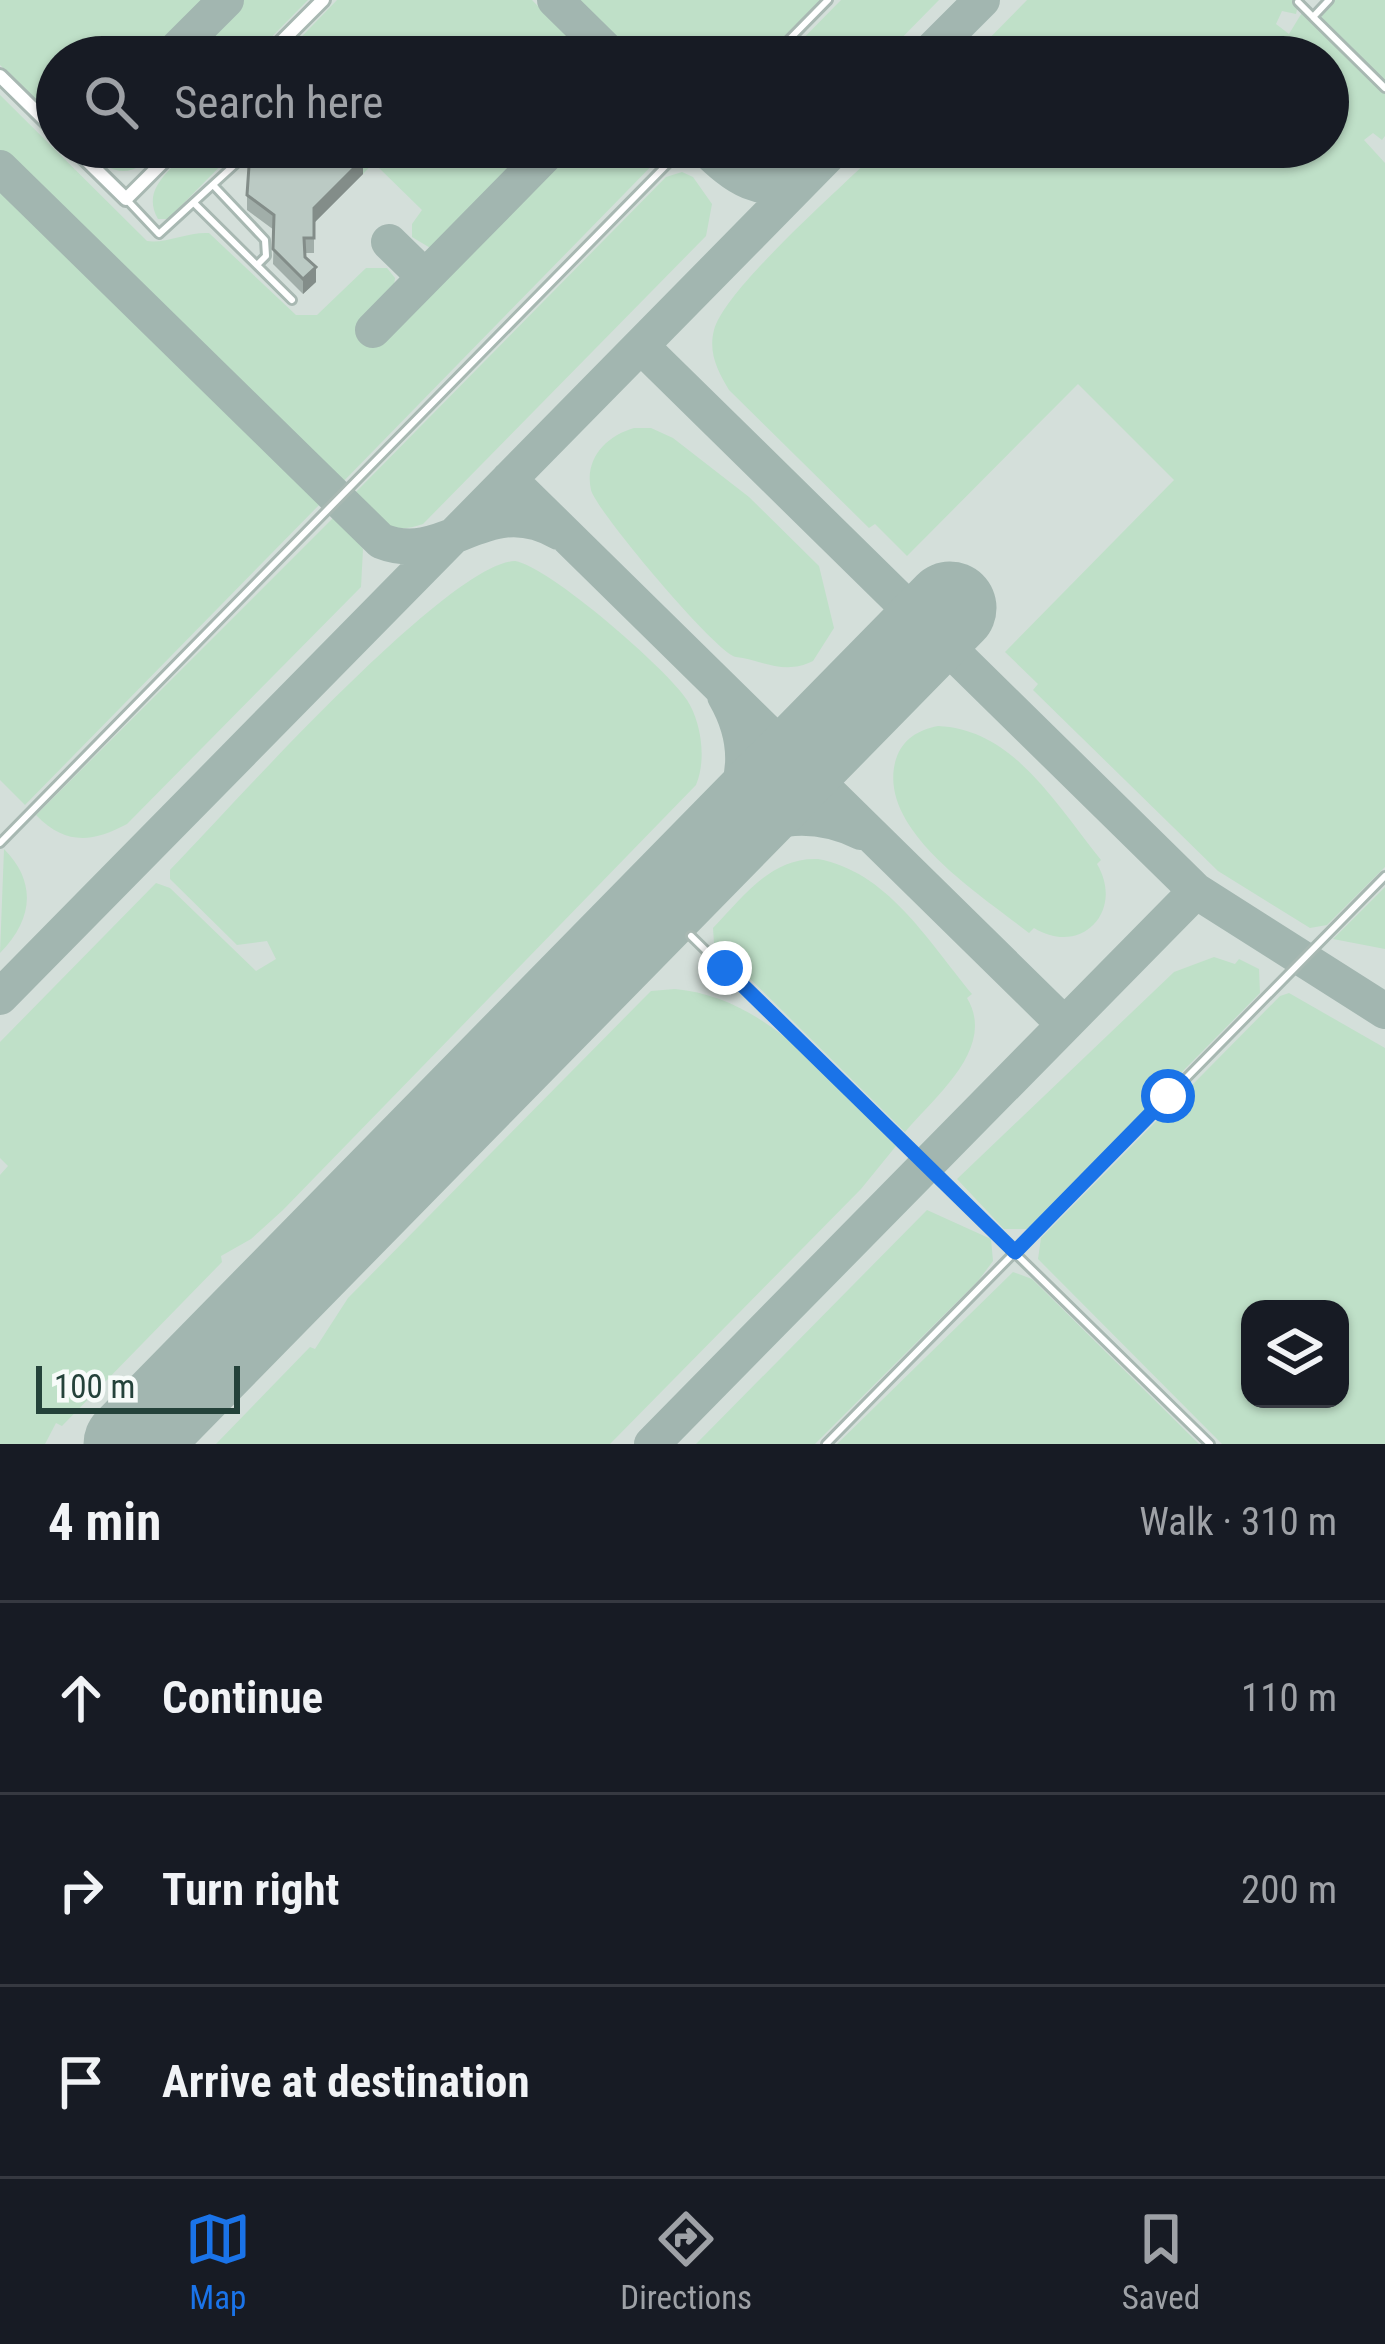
<!DOCTYPE html>
<meta charset="utf-8">
<style>
body{margin:0;font-family:"Roboto Condensed",sans-serif;background:#242831;color:#f1f3f6}
.controls{position:absolute;right:36px;bottom:36px;display:grid;overflow:hidden;border-radius:24px;box-shadow:0 3px 9px #0004}
.controls button{width:108px;height:108px;display:grid;place-items:center;padding:0;border:0;border-bottom:3px solid #363941;background:#171b24;color:#f1f3f6;font:60px sans-serif}
.scale{position:absolute;left:36px;bottom:30px;width:204px;box-sizing:border-box;padding-left:12px;border:6px solid #24423a;border-top:0;font-size:33px;line-height:42px;white-space:nowrap;color:#24423a;-webkit-text-stroke:9px #f7fbf9;paint-order:stroke}
.stop{position:absolute;width:36px;height:36px;margin:-27px;border:9px solid #1a73e8;border-radius:50%;background:#fff}
.stop.end{background:#1a73e8;border-color:#fff;box-shadow:0 3px 12px #0008}
.list{margin:0;padding:0;list-style:none}
h2{display:flex;justify-content:space-between;align-items:center;height:156px;margin:0;padding:0 48px;font-size:51px}
h2 small{font-size:39px;font-weight:400;color:#9ea1a6}
.list li{display:grid;grid-template-columns:78px 1fr auto;gap:36px;align-items:center;box-sizing:border-box;height:192px;padding:0 48px;border-top:3px solid #363941}
.list b{display:block;font-size:45px;white-space:nowrap}
.list em{font-size:39px;font-style:normal;color:#9ea1a6}
.icon{flex:none;width:66px;height:66px;fill:none;stroke:currentColor;stroke-width:2;stroke-linecap:round;stroke-linejoin:round}
.map{position:relative;flex:none;width:1385px;height:1444px;overflow:hidden}
.search{position:absolute;background:#171b24;box-shadow:0 3px 9px #0004;left:36px;right:36px;top:36px;height:132px;display:flex;align-items:center;gap:30px;box-sizing:border-box;padding:0 42px;border-radius:66px;color:#9ea1a6;font-size:45px}
.sheet{height:732px;background:#171b24}
nav{display:flex;justify-content:space-around;align-items:center;box-sizing:border-box;height:168px;border-top:3px solid #363941;background:#171b24;font-size:33px;color:#9ea1a6}
nav a{display:grid;justify-items:center;gap:6px}
nav .on{color:#1a73e8}
.map>svg:first-child{display:block}
</style>
<div class="map">
<svg width="1385" height="1444" viewBox="0 0 1385 1444">
<rect width="100%" height="100%" fill="#e6efeb"/>
<path fill="#d4dfda" fill-rule="evenodd" d="M0 0H1385V1444H0ZM57 57H1328V147H57ZM1250 1309H1340V1399H1250Z"/>
<path fill="#bfe0c8" fill-rule="evenodd" d="M0 0H211L155 57H57V121L0 65Z
M242 0H308L252 57H186Z
M337 0H532L587 57H282Z
M577 0H820L764 57H635Z
M841 0H939L883 57H785Z
M1027 0H1299L1296 14 1282 11 1276 24 1289 34 1303 11 1385 92V136L1382 140 1373 133 1364 140 1385 163V867L1327 925 1310 928 1218 871 1033 690 1038 684 1005 652 1174 480 1078 384 907 556 875 524 869 528 729 390C718 372 708 353 714 330 726 287 845 185 882 147H1328V57H971Z
M1333 0H1385V83L1323 22 1321 13Z
M0 95 147 241C165 244 187 232 209 233L296 315H317L366 268H387L395 278 393 295 363 327 378 341 570 147 667 150 338 487 0 153Z
M83 147H163C131 179 116 179 83 147Z
M193 147H239L168 219H158C140 188 173 168 193 147Z
M335 147H539L443 244 432 249 412 237V224L422 210 378 167 382 162 377 159 363 174Z
M682 172 693 177 712 204 706 236 423 524C394 535 365 524 352 496L666 177Z
M0 185 322 502 25 805 0 780Z
M634 428H651L673 438 749 497 819 566 834 628 813 661C784 676 759 659 736 657 718 655 597 512 591 490 584 459 606 436 634 428Z
M336 515 363 549 361 587 127 824C93 842 66 846 36 815Z
M515 561C550 567 668 670 687 700 699 718 708 756 696 785L283 1210 251 1239 221 1256 222 1262 62 1426 56 1423 45 1444H0V1175L8 1166 0 1158V1042L156 883 170 888 256 971 276 959 267 941 237 945 170 879V870C227 811 449 562 515 561Z
M938 726C1013 729 1055 803 1101 860L1097 864C1125 911 1081 957 1034 928L1029 933C979 893 875 829 896 759 903 739 918 730 938 726Z
M4 849C38 883 32 921 0 953Z
M818 859C887 872 925 937 972 994L967 998C997 1048 935 1096 905 1132L714 943 713 928C743 897 771 857 818 859Z
M1385 887V949L1333 939Z
M1214 957 1235 964 1239 959 1259 969 1260 993 1027 1229H1004L957 1179 1174 972Z
M675 989C771 998 831 1083 896 1146L861 1189 610 1444H216L310 1347 315 1349 348 1298 644 998 651 991Z
M1289 993 1385 1048V1444H1222L1038 1259 1041 1238 1280 996ZM1250 1309H1340V1399H1250Z
M927 1210 991 1239 993 1261 978 1281 815 1444H696Z
M1013 1272 1032 1279 1199 1444H837Z"/>
<g fill="none" stroke-linecap="round" stroke-linejoin="round">
<path stroke="#a2b6b0" stroke-width="36" d="M555 0 613 57
M169 57 226 0
M925 57 982 0
M704 147C734 176 762 200 804 176
M0 168 381 541C447 567 485 490 559 532
M389 242 425 277
M373 330 553 147
M641 346 1196 891 1385 1011
M509 479 1064 1024
M717 850C759 815 811 808 861 832
M621 938C686 872 784 798 725 696
M0 997 836 147
M652 1444 1196 891"/>
<path stroke="#a2b6b0" stroke-width="93" d="M130 1444 950 608"/>
<defs>
<path id="lane" d="M1329 0 1313 17 1385 88
M1298 2 1313 17
M772 57 828 0
M214 186 265 240 266 256 257 265
M127 200 159 234 254 147
M195 204 292 300
M0 843 684 147
M691 936 1210 1444
M826 1444 1385 876"/>
<path id="street" d="M266 57 323 0
M0 76 57 132
M73 147 126 199 178 147"/>
</defs>
<use href="#lane" stroke="#a8b8b2" stroke-width="12"/>
<use href="#street" stroke="#a8b8b2" stroke-width="18"/>
<use href="#lane" stroke="#fff" stroke-width="6"/>
<use href="#street" stroke="#fff" stroke-width="12"/>
</g>
<path fill="#a1aea9" d="M363 174 314 223V253H305V257L316 282 303 294 273 264 274 230 247 210V195Z"/>
<path fill="#838d89" d="M363 159V174L314 223V253V208Z
M316 267V282L303 294V279Z"/>
<path fill="#bbcac4" stroke="#838d89" stroke-width="3" d="M273 147H351L363 159 314 208V238H304L305 257 316 267 303 279 273 249 274 215 247 195 249 166Z"/>
<g fill="none" stroke-linecap="round" stroke-linejoin="round">
<path stroke="#1a73e8" stroke-width="15" d="M725 968 1015 1252 1168 1096"/>
</g>
</svg>
<div class="controls">
<button><svg class="icon" aria-label="layers" viewBox="0 0 24 24"><path d="M12 4l9 5-9 5-9-5zM3 14l9 5 9-5"/></svg></button>
</div>
<div class="scale">100 m</div>
<div class="stop" style="left:1168px;top:1096px"></div>
<div class="stop end" style="left:725px;top:968px"></div>
<div class="search"><svg class="icon" aria-label="search" viewBox="0 0 24 24"><circle cx="10" cy="10" r="6"/><path d="M15 15l6 6"/></svg>Search here</div>
</div>
<section class="sheet">
<h2>4 min<small>Walk · 310 m</small></h2>
<ul class="list">
<li><svg class="icon" aria-label="ahead" viewBox="0 0 24 24"><path d="M12 20V5M6 11l6-6 6 6"/></svg><div><b>Continue</b></div><em>110 m</em></li>
<li><svg class="icon" aria-label="right" viewBox="0 0 24 24"><path d="M7 20v-9h11M14 6l5 5-5 5"/></svg><div><b>Turn right</b></div><em>200 m</em></li>
<li><svg class="icon" aria-label="arrive" viewBox="0 0 24 24"><path d="M6 21V4h12l-3 4 3 4H6"/></svg><div><b>Arrive at destination</b></div></li>
</ul>
</section>
<nav>
<a class="on"><svg class="icon" aria-label="map" viewBox="0 0 24 24"><path d="M3 6l6-2 6 2 6-2v14l-6 2-6-2-6 2zM9 4v14M15 6v14"/></svg>Map</a>
<a><svg class="icon" aria-label="directions" viewBox="0 0 24 24"><path d="M12 3l9 9-9 9-9-9zM9 14v-3h6M13 9l2 2-2 2"/></svg>Directions</a>
<a><svg class="icon" aria-label="saved" viewBox="0 0 24 24"><path d="M7 4h10v16l-5-4-5 4z"/></svg>Saved</a>
</nav>
